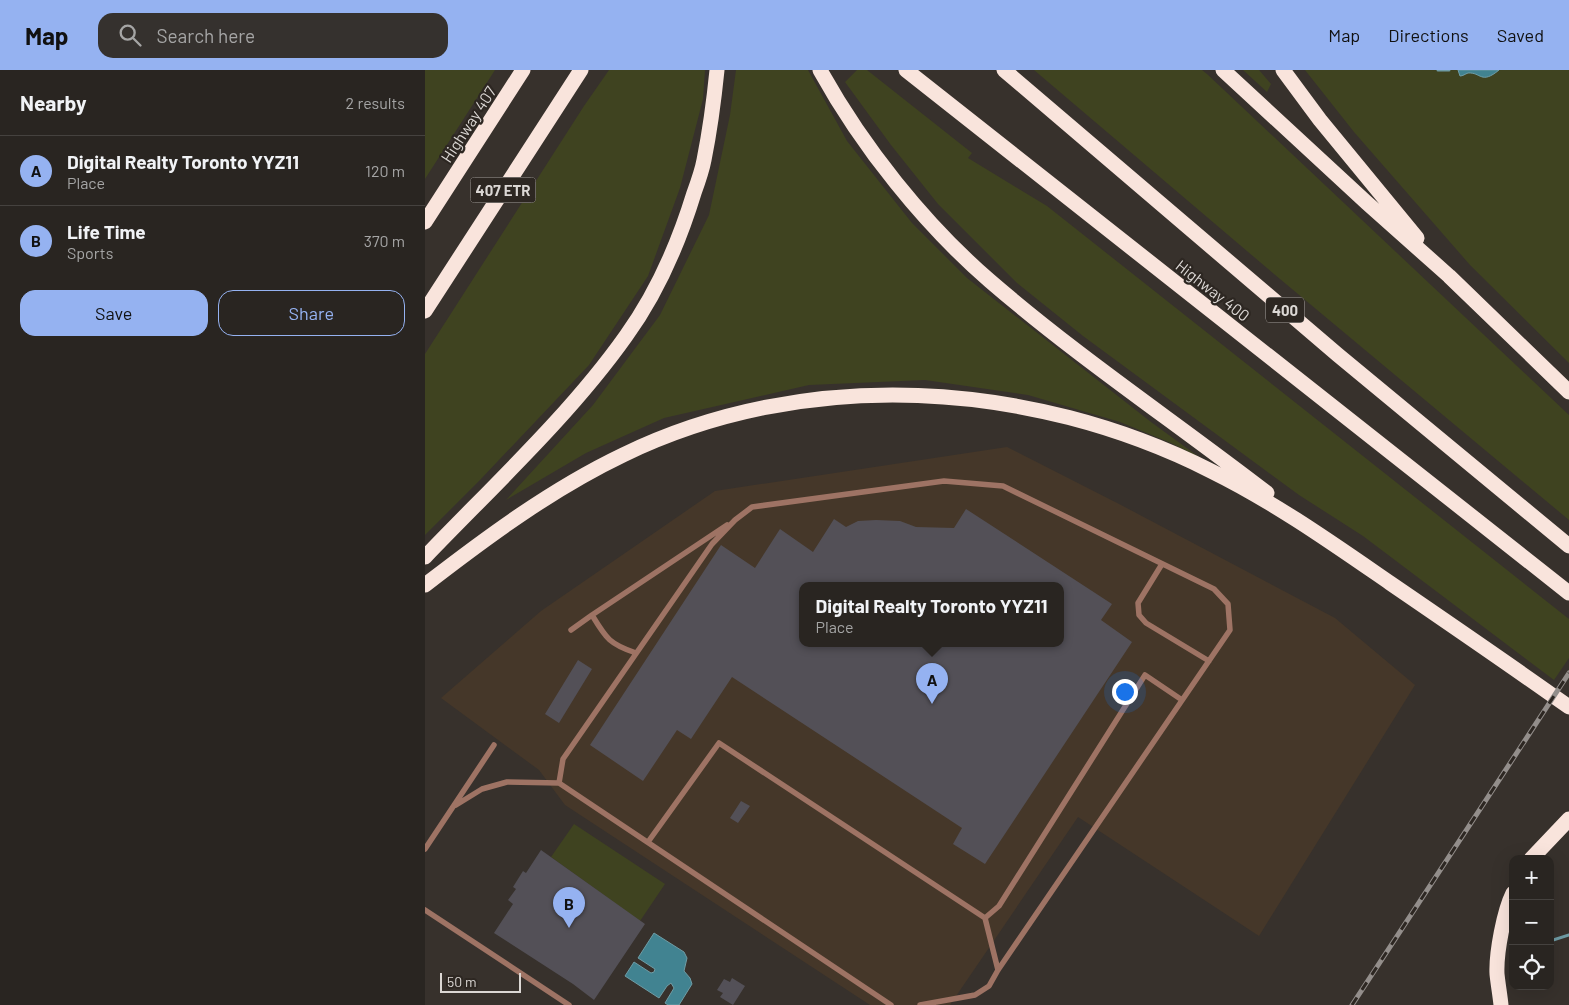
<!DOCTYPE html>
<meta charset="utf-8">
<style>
body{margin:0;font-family:Barlow,sans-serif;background:#35312e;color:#f1f3f6}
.controls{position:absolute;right:15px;bottom:15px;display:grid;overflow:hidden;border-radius:10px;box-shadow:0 5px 20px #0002}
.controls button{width:45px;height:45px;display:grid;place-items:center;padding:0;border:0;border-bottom:1px solid #45423f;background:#292521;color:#f1f3f6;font:25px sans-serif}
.scale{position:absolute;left:15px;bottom:12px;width:81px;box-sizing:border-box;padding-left:5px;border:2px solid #dbd7d4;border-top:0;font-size:14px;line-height:18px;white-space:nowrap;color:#dbd7d4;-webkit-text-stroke:4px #2d2722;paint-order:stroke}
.you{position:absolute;left:699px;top:621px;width:18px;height:18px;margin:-12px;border:4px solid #fff;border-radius:50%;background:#1a73e8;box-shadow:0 0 0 8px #1a73e833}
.badge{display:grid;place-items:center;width:32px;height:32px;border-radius:50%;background:#95b2f1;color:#111;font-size:16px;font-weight:700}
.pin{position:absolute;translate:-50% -41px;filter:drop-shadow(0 1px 2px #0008)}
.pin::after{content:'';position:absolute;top:26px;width:18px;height:15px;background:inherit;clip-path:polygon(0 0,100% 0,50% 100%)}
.popup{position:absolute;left:374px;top:512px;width:265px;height:65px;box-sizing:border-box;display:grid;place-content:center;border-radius:10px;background:#292521;filter:drop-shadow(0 1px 4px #0005);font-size:16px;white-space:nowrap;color:#a5a5a5}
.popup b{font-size:19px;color:#f1f3f6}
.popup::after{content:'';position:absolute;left:50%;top:100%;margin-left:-10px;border:10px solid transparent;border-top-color:#292521}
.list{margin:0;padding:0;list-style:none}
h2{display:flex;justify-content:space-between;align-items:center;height:65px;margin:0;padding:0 20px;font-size:21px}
h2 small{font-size:16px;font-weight:400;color:#a5a5a5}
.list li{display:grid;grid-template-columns:32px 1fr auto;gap:15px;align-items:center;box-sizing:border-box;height:70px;padding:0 20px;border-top:1px solid #45423f}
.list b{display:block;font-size:19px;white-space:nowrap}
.list p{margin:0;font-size:16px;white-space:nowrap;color:#a5a5a5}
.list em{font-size:16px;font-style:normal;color:#a5a5a5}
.actions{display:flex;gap:10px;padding:15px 20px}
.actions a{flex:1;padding:11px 0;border:1px solid #95b2f1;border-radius:15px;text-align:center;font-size:18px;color:#95b2f1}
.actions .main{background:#95b2f1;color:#111}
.icon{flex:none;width:28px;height:28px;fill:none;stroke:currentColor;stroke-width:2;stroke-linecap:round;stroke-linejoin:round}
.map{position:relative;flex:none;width:1144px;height:935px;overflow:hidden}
header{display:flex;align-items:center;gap:30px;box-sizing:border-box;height:70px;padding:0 25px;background:#95b2f1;color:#111}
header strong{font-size:24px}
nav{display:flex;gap:28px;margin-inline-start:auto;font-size:18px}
.search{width:350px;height:45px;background:#35312e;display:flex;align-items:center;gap:12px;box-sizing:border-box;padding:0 18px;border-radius:15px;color:#a5a5a5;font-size:19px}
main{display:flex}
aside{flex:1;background:#292521}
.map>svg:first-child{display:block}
</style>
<header>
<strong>Map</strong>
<div class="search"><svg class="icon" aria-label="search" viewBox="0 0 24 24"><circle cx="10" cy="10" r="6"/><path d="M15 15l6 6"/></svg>Search here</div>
<nav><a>Map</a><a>Directions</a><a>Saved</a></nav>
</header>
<main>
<aside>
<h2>Nearby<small>2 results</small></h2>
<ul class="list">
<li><span class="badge">A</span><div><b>Digital Realty Toronto YYZ11</b><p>Place</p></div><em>120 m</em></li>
<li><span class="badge">B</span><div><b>Life Time</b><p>Sports</p></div><em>370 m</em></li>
</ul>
<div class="actions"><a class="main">Save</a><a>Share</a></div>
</aside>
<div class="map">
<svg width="1144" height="935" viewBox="0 0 1144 935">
<rect width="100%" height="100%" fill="#37312c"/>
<path fill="#453729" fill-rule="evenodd" d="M582 377 696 435 910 548 990 615 834 866 653 747 525 935H445L140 735 114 700 16 628 116 541 290 421ZM378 515H636V573H378Z"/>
<path fill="#3f4320" d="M0 0H70L0 109Z
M184 0H280L278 29 255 118 223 206 164 295 55 410 0 465V284L159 36Z
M311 0H383L422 71 487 153 542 208 726 352 774 387 746 373 695 352 603 325 500 310 384 315 239 348 161 383 81 430 168 335 235 245 284 145 305 45Z
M432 0H442L547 83 543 88 622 136 1144 549V588L1129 610 938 466 874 425 658 266 592 213 513 134 466 75 420 12Z
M609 0H777L782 4 1144 345V450L849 204Z
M818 0H834L846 14 842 22Z
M880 0H1144V293L1045 195 929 62Z
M149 754 240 814 215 851 126 787Z"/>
<path fill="#418391" stroke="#6f9ca5" d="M1033 0H1074C1056 15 1056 2 1043 3 1040 4 1038 6 1035 6Z
M229 863 259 882 262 888 259 901 265 908 267 914 254 935H243L240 933 249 918 246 913 242 916 234 928 200 906 209 892 226 903 229 902 230 899 213 888Z"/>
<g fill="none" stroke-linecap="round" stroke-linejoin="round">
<path stroke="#6f9ca5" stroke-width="3" d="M1013 0H1024
M1125 871 1144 865"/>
</g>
<path fill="#535057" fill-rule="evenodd" d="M541 439 687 534 676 550 707 572 560 794 528 774 537 758 307 607 266 669 252 660 218 711 165 675 296 475 330 498 355 459 388 482 409 449 421 457 433 451 451 450 475 451 491 457 529 458ZM378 515H636V573H378Z
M153 590 167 599 134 653 120 644Z
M316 731 325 736 313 753 305 748Z
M116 780 220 854 169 930 148 914 69 863 88 834 83 830 91 819 88 817 98 801 101 803Z
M307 908 320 916 308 935 295 927 298 923 292 920 299 909 305 912Z"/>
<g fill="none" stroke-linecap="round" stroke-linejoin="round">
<path stroke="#9e7364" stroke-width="5.5" d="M737 494 713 533 714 545 721 553 784 591
M167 545C181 568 184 574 211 583
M146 560 167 545 302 455
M31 735 57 719 82 712 134 713
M223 772 294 673 560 848
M0 779 69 675
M0 840 144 935
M573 900 560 848 574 836 720 605 757 630
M466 935 134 713 138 689 287 474 310 450 327 437 519 411 578 416 789 519 803 534 805 560 573 900 564 916 550 925 495 935"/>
<path stroke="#f9e4dc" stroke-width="15" d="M395 0C437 76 499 154 565 211 653 287 750 352 842 423
M481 0 1144 523
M579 0 913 285 1144 476
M798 0 942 133 1024 206 1144 322
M858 0 895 50 992 168
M0 152 98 0
M0 241 156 0
M0 487C68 416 145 345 201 266 232 223 254 172 269 123 273 112 277 101 279 90 285 60 289 30 292 0
M0 515C62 467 127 419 198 385 381 296 606 310 786 401 849 432 907 473 965 513 1025 554 1085 595 1144 637
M1106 789 1144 749
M1076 935C1075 925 1073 914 1072 904 1071 883 1079 841 1088 823"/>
<defs>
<path id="rail" d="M927 935 1144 603"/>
</defs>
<use href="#rail" stroke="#938e8b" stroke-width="5"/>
<use href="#rail" stroke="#2d2722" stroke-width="3" stroke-dasharray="9" stroke-linecap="butt"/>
</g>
<g text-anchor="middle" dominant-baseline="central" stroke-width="4.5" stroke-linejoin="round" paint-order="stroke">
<g fill="#2d2722" stroke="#a7a29f" stroke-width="1">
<rect x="45.5" y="107.5" width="65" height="25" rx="4"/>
<rect x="841" y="227.5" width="38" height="25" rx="4"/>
</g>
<g font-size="15" font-weight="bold" fill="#dbd7d4">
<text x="78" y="120">407 ETR</text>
<text x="860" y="240">400</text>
</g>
<g font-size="16" fill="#dbd7d4" stroke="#2d2722">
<text transform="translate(43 54) rotate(-57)">Highway 407</text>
<text transform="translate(788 220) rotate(38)">Highway 400</text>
</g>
</g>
</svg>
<div class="controls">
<button>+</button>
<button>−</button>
<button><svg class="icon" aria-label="locate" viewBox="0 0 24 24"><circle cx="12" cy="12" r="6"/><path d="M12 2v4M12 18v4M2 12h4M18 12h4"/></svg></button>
</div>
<div class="scale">50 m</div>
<div class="you"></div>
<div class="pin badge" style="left:507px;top:634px">A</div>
<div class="popup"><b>Digital Realty Toronto YYZ11</b>Place</div>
<div class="pin badge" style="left:144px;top:858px">B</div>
</div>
</main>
